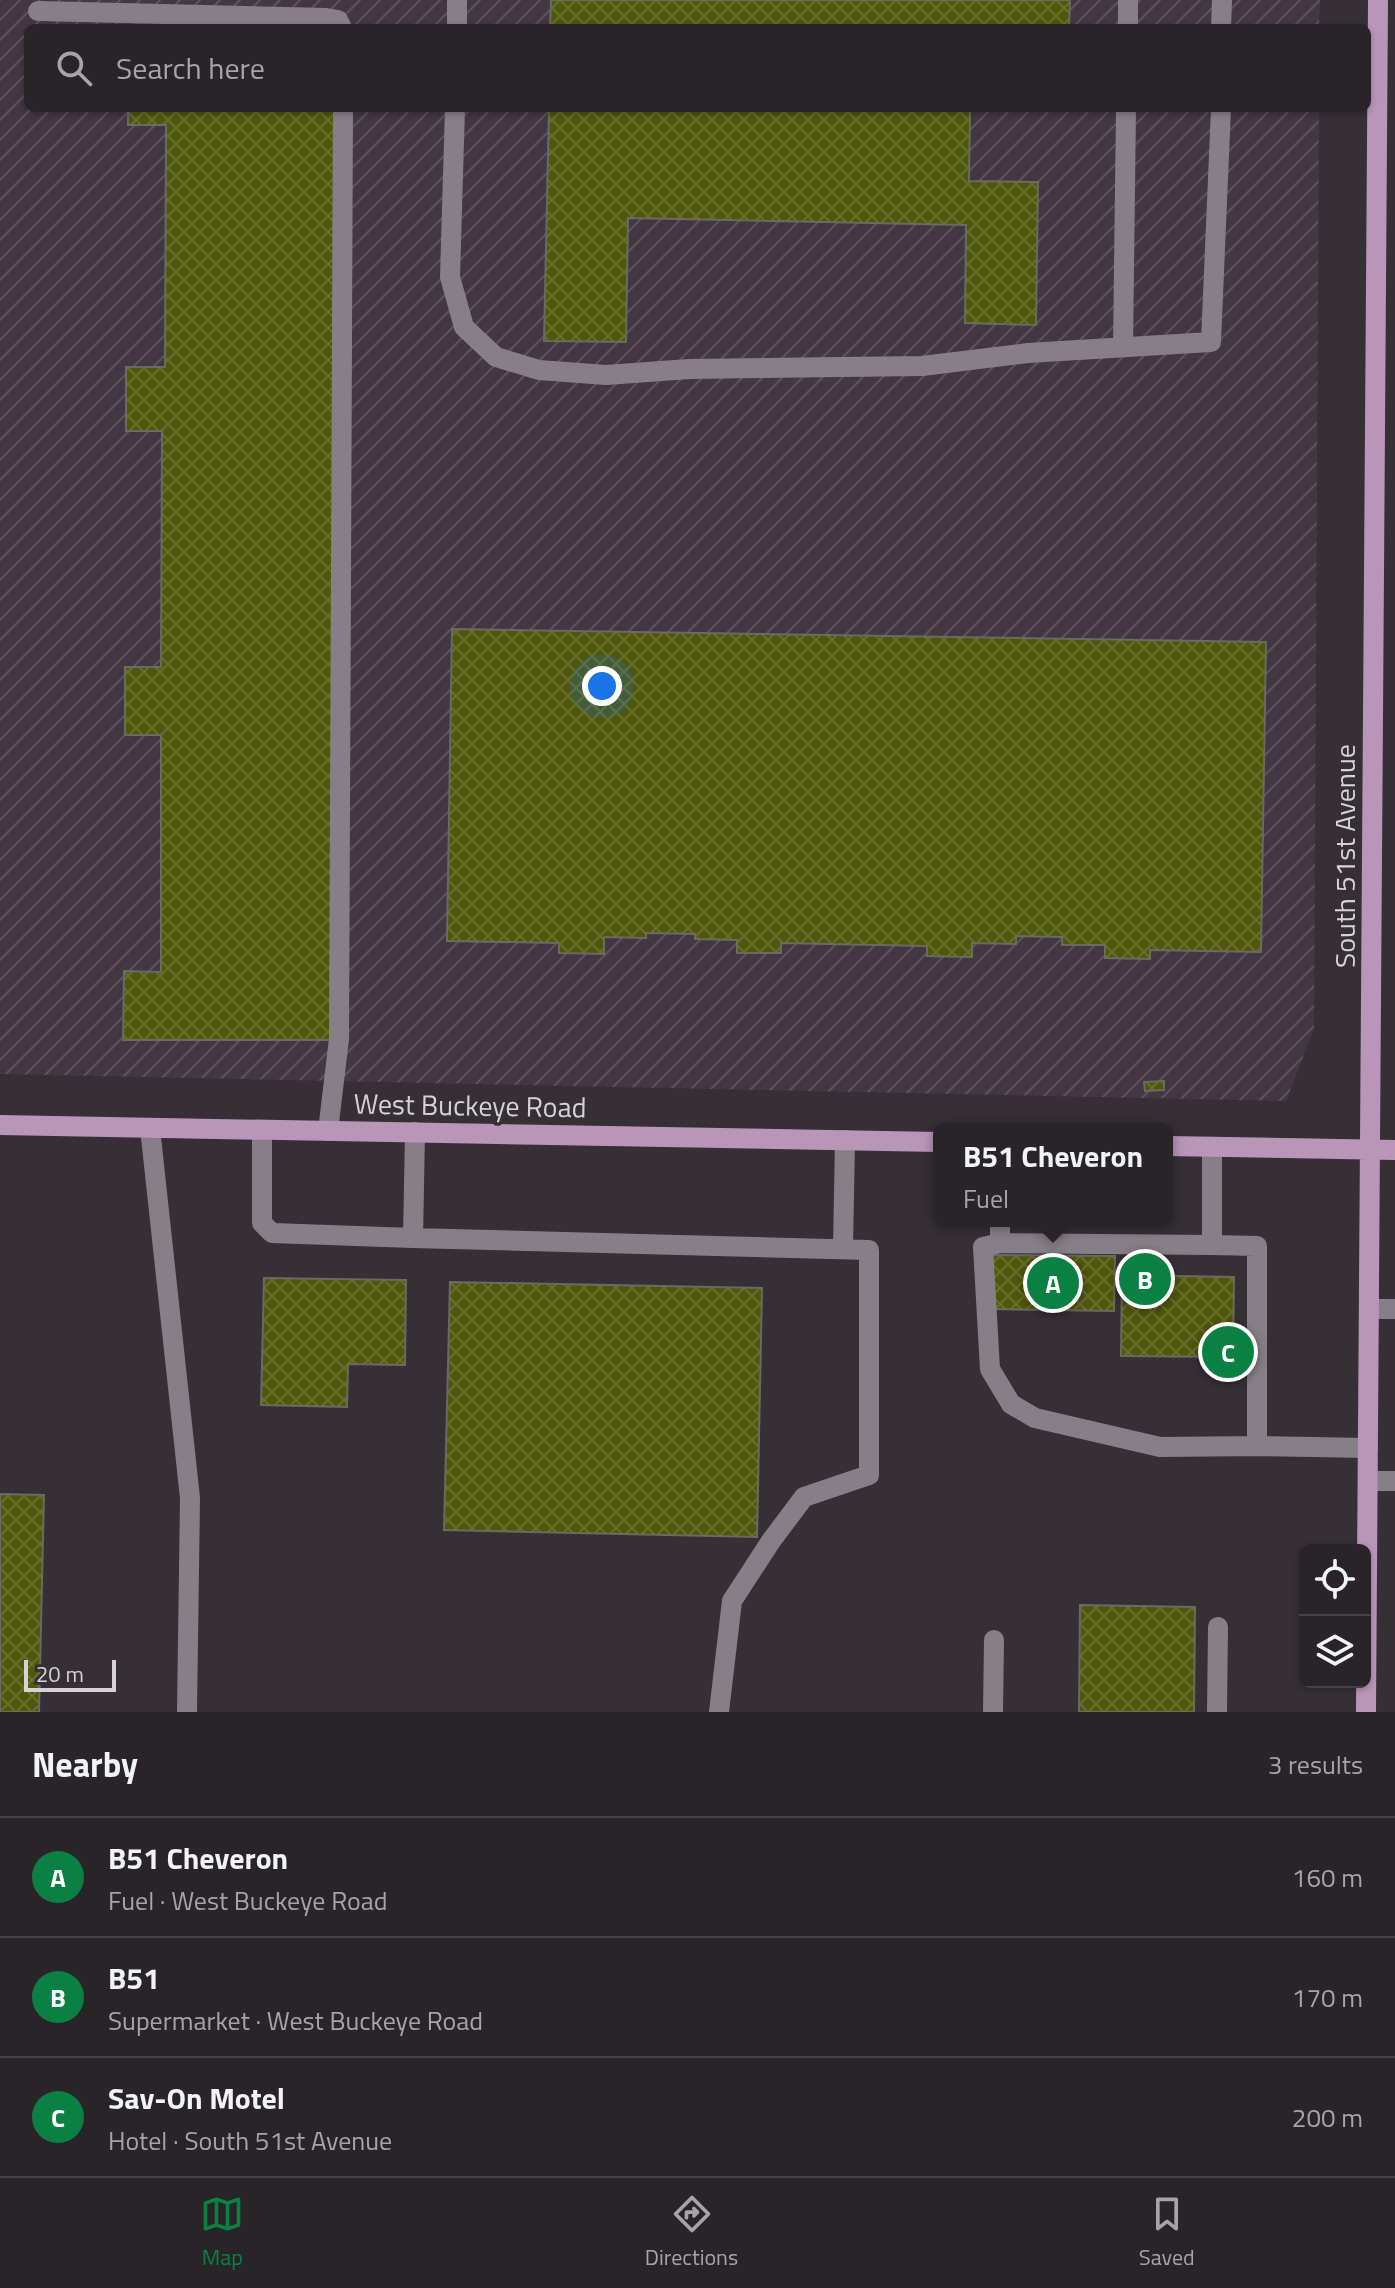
<!DOCTYPE html>
<meta charset="utf-8">
<style>
body{margin:0;font-family:"Titillium Web",sans-serif;background:#343034;color:#f1f3f6}
.controls{position:absolute;right:24px;bottom:24px;display:grid;overflow:hidden;border-radius:12px;box-shadow:0 2px 6px #0004}
.controls button{width:72px;height:72px;display:grid;place-items:center;padding:0;border:0;border-bottom:2px solid #444145;background:#282428;color:#f1f3f6;font:40px sans-serif}
.scale{position:absolute;left:24px;bottom:20px;width:92px;box-sizing:border-box;padding-left:8px;border:4px solid #d6d2d6;border-top:0;font-size:22px;line-height:28px;white-space:nowrap;color:#d6d2d6;-webkit-text-stroke:6px #363036;paint-order:stroke}
.you{position:absolute;left:602px;top:686px;width:28px;height:28px;margin:-20px;border:6px solid #fff;border-radius:50%;background:#1a73e8;box-shadow:0 0 0 12px #1a73e833}
.badge{display:grid;place-items:center;width:52px;height:52px;border-radius:50%;background:#0b8043;color:#fff;font-size:26px;font-weight:700}
.pin{position:absolute;translate:-50% -50%;border:4px solid #fff;box-shadow:0 2px 8px #0006}
.popup{position:absolute;left:933px;top:1123px;width:240px;height:104px;box-sizing:border-box;display:grid;place-content:center;border-radius:12px;background:#282428;filter:drop-shadow(0 2px 6px #0005);font-size:26px;white-space:nowrap;color:#a5a4a8}
.popup b{font-size:30px;color:#f1f3f6}
.popup::after{content:'';position:absolute;left:50%;top:100%;margin-left:-16px;border:16px solid transparent;border-top-color:#282428}
.list{margin:0;padding:0;list-style:none}
h2{display:flex;justify-content:space-between;align-items:center;height:104px;margin:0;padding:0 32px;font-size:34px}
h2 small{font-size:26px;font-weight:400;color:#a5a4a8}
.list li{display:grid;grid-template-columns:52px 1fr auto;gap:24px;align-items:center;box-sizing:border-box;height:120px;padding:0 32px;border-top:2px solid #444145}
.list b{display:block;font-size:30px;white-space:nowrap}
.list p{margin:0;font-size:26px;white-space:nowrap;color:#a5a4a8}
.list em{font-size:26px;font-style:normal;color:#a5a4a8}
.icon{flex:none;width:44px;height:44px;fill:none;stroke:currentColor;stroke-width:2;stroke-linecap:round;stroke-linejoin:round}
.map{position:relative;flex:none;width:1395px;height:1712px;overflow:hidden}
.search{position:absolute;background:#282428;box-shadow:0 2px 6px #0004;left:24px;right:24px;top:24px;height:88px;display:flex;align-items:center;gap:20px;box-sizing:border-box;padding:0 28px;border-radius:12px;color:#a5a4a8;font-size:30px}
.sheet{height:464px;background:#282428}
nav{display:flex;justify-content:space-around;align-items:center;box-sizing:border-box;height:112px;border-top:2px solid #444145;background:#282428;font-size:22px;color:#a5a4a8}
nav a{display:grid;justify-items:center;gap:4px}
nav .on{color:#0b8043}
.map>svg:first-child{display:block}
</style>
<div class="map">
<svg width="1395" height="1712" viewBox="0 0 1395 1712">
<defs>
<pattern id="industrial-furrows" width="10" height="10" patternUnits="userSpaceOnUse" patternTransform="scale(2)"><rect width="10" height="10" fill="#423742"/><path d="M-1 1l2-2M0 10L10 0M9 11l2-2" fill="none" stroke="#5d535d"/></pattern>
<pattern id="building-cross-hatch" width="8" height="8" patternUnits="userSpaceOnUse" patternTransform="scale(2)"><rect width="8" height="8" fill="#4f570a"/><path d="M0 0l8 8M0 8l8-8" fill="none" stroke="#686e2d"/></pattern>
</defs>
<rect width="100%" height="100%" fill="#363036"/>
<path fill="url(#industrial-furrows)" d="M0 0H1320L1319 28H28V108H1319L1314 1029 1286 1101 0 1074Z"/>
<path fill="url(#building-cross-hatch)" stroke="#696a61" stroke-width="2" d="M551 0H1070L1069 28H550Z
M128 108H334L331 1040H123L124 971 161 972V735H125V667H161L162 431H126V367H165L166 125H128Z
M549 108H970L969 181 1038 182 1036 325 965 323 966 225 628 218 626 342 544 341Z
M452 629 1266 642 1261 952 1150 950V959L1105 958V945H1062V937L1016 936V944L972 943V957L927 956V946L781 943V953H737V940L695 939V934L646 933V938L604 937V954L559 953V943L447 941Z
M1164 1081V1090L1145 1091 1144 1082Z
M992 1255 1115 1256 1114 1311 992 1309Z
M1126 1275 1234 1277 1233 1357 1121 1356 1122 1276Z
M264 1278 406 1280 405 1365 348 1364 347 1407 261 1405Z
M450 1282 762 1288 757 1537 444 1530Z
M0 1494 44 1495 39 1712H0Z
M1080 1605 1195 1607 1194 1712H1079Z"/>
<g fill="none" stroke-linecap="round" stroke-linejoin="round">
<path stroke="#877f87" stroke-width="20" d="M38 11 326 18 338 20 342 28
M457 28V0
M1128 28V0
M1221 28 1222 0
M455 108 450 277 464 327 496 357 539 370 606 375 689 369 922 366 1028 353 1211 342 1221 108
M1123 347 1126 108
M150 1128 190 1498 187 1712
M262 1130V1223L272 1233 413 1238 415 1132
M328 1131 339 1039 343 108
M1212 1147V1245L1257 1246V1446L1368 1448
M1000 1221V1243L1212 1245
M413 1238 869 1250V1475L804 1497 771 1541 732 1601 719 1712
M1000 1243 983 1247 990 1369 1011 1404 1035 1418 1160 1447 1257 1446
M843 1249 845 1140
M1369 1309H1395
M1368 1481H1395
M993 1712 994 1640
M1217 1712 1218 1627"/>
<path stroke="#b996b9" stroke-width="20" d="M0 1125 939 1142
M1167 1146 1395 1150
M1366 1712 1378 0"/>
</g>
<g text-anchor="middle" dominant-baseline="central" stroke-width="7" stroke-linejoin="round" paint-order="stroke">
<g font-size="28" fill="#d6d2d6" stroke="#363036">
<text transform="translate(1344 856) rotate(-90)">South 51st Avenue</text>
<text transform="translate(470 1105) rotate(1)">West Buckeye Road</text>
</g>
</g>
</svg>
<div class="controls">
<button><svg class="icon" aria-label="locate" viewBox="0 0 24 24"><circle cx="12" cy="12" r="6"/><path d="M12 2v4M12 18v4M2 12h4M18 12h4"/></svg></button>
<button><svg class="icon" aria-label="layers" viewBox="0 0 24 24"><path d="M12 4l9 5-9 5-9-5zM3 14l9 5 9-5"/></svg></button>
</div>
<div class="scale">20 m</div>
<div class="you"></div>
<div class="pin badge" style="left:1053px;top:1283px">A</div>
<div class="popup"><b>B51 Cheveron</b>Fuel</div>
<div class="pin badge" style="left:1145px;top:1279px">B</div>
<div class="pin badge" style="left:1228px;top:1352px">C</div>
<div class="search"><svg class="icon" aria-label="search" viewBox="0 0 24 24"><circle cx="10" cy="10" r="6"/><path d="M15 15l6 6"/></svg>Search here</div>
</div>
<section class="sheet">
<h2>Nearby<small>3 results</small></h2>
<ul class="list">
<li><span class="badge">A</span><div><b>B51 Cheveron</b><p>Fuel · West Buckeye Road</p></div><em>160 m</em></li>
<li><span class="badge">B</span><div><b>B51</b><p>Supermarket · West Buckeye Road</p></div><em>170 m</em></li>
<li><span class="badge">C</span><div><b>Sav-On Motel</b><p>Hotel · South 51st Avenue</p></div><em>200 m</em></li>
</ul>
</section>
<nav>
<a class="on"><svg class="icon" aria-label="map" viewBox="0 0 24 24"><path d="M3 6l6-2 6 2 6-2v14l-6 2-6-2-6 2zM9 4v14M15 6v14"/></svg>Map</a>
<a><svg class="icon" aria-label="directions" viewBox="0 0 24 24"><path d="M12 3l9 9-9 9-9-9zM9 14v-3h6M13 9l2 2-2 2"/></svg>Directions</a>
<a><svg class="icon" aria-label="saved" viewBox="0 0 24 24"><path d="M7 4h10v16l-5-4-5 4z"/></svg>Saved</a>
</nav>
